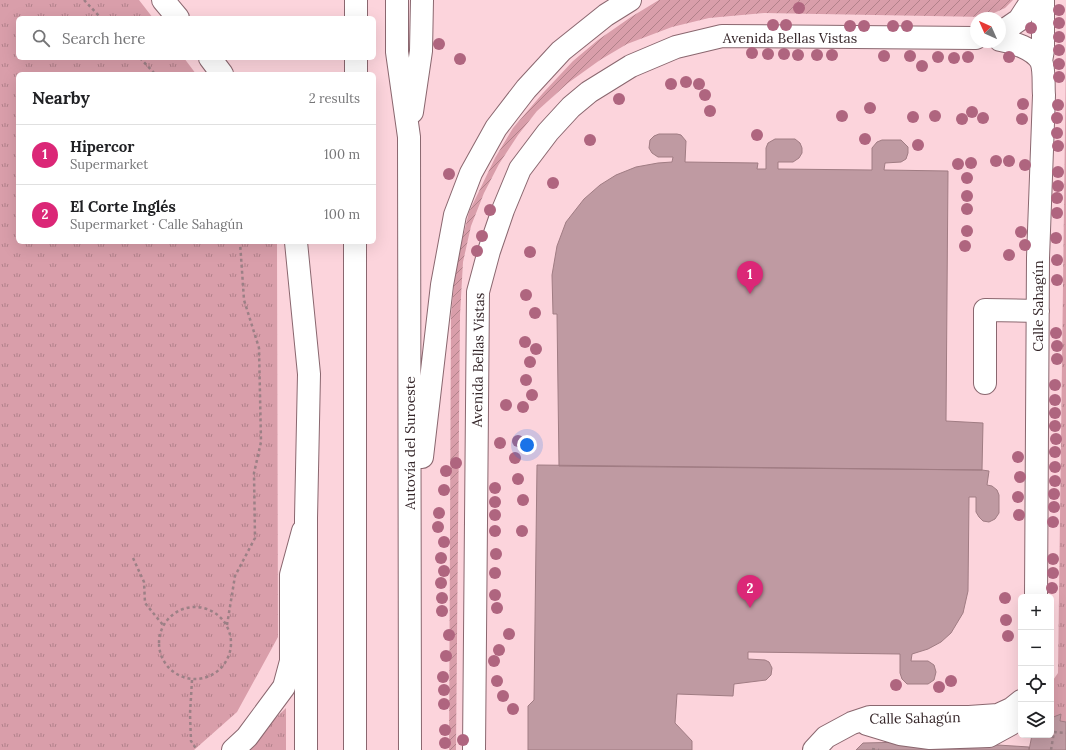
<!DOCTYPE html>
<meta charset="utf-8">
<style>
body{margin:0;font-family:Lora,serif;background:#f6f6f6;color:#202124}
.controls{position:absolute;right:12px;bottom:12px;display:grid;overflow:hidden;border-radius:6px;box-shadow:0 4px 16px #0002}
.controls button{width:36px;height:36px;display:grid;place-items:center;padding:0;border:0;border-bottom:1px solid #e0e0e0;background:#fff;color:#202124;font:20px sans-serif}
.compass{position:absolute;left:970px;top:12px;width:36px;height:36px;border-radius:50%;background:#fff;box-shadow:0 4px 16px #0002;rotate:315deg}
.you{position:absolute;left:527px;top:445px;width:14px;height:14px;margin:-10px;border:3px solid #fff;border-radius:50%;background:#1a73e8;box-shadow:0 0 0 6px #1a73e833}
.badge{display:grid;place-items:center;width:26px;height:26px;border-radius:50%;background:#db2777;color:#fff;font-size:13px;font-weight:700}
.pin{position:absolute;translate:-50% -33px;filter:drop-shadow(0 1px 2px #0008)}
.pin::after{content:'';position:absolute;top:21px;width:14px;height:12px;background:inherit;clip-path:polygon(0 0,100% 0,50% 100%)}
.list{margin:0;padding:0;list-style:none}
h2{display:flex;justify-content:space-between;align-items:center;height:52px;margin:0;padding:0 16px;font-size:17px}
h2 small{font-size:13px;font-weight:400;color:#757577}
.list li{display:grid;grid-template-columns:26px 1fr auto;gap:12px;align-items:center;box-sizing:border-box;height:60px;padding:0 16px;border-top:1px solid #e0e0e0}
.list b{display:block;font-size:15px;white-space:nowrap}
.list p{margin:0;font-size:13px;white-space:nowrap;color:#757577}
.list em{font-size:13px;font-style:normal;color:#757577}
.icon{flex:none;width:22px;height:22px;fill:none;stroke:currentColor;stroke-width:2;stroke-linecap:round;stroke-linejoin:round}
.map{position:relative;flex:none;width:1066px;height:750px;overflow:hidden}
.search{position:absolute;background:#fff;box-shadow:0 4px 16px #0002;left:16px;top:16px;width:360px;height:44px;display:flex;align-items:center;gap:10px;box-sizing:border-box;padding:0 14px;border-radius:6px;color:#757577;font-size:15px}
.panel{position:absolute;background:#fff;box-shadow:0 4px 16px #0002;left:16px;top:72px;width:360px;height:172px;border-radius:6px}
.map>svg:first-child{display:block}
</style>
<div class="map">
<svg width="1066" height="750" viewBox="0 0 1066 750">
<defs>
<pattern id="grass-tufts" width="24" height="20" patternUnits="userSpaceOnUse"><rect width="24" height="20" fill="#d99eaa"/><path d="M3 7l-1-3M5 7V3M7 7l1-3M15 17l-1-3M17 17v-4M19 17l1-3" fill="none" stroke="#b1818a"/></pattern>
<pattern id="garden-furrows" width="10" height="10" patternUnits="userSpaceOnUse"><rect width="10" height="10" fill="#d99eaa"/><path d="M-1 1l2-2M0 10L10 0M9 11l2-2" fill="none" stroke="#b1818a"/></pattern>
</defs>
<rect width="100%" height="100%" fill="#fcd4dc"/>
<path fill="url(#grass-tufts)" d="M0 0H139L153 18H18V58H184L196 74H18V242H277L278 637 237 712 194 750H0Z
M1066 52V722L1060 721 1061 715 1051 718V683L1058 673Z
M286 708V750H243Z"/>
<path fill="url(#garden-furrows)" d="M659 0H1013L1005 8 985 17 764 13 709 18 672 27 627 44 600 60 568 83 537 111 518 135 499 164 484 193 471 226 463 262 460 315 456 750H449L451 315 456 265 469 212 495 158 513 128 543 93 573 61 598 40 631 17Z"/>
<path fill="#bf9aa2" stroke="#a07c83" d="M659 134H677L681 135 686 141 685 162 758 163 757 169H766V148L768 143 775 139H795L800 143 802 148V153L799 158 793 162H778V169L872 170V148L877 142 882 140H901L908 147V153L906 159 901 162 885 163 884 170 948 171 946 421 983 423 982 470 559 466 557 314H553L552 275 557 246 566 222 584 199 600 185 616 175 636 167 658 163 672 162 673 157H658L652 153 649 148 650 140 654 136Z
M537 465 982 470 989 471 987 485 992 486 997 490 999 495V513L995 519 989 522 983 521 979 517 976 512V497H969L968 591 963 613 951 633 941 642 928 649 912 654 911 661H928L934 665 936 672 934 680 928 684H907L902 679 900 673V654L748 652V659L765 660 769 662 772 668 771 675 766 680 734 684 733 696 677 694 675 723 692 741V750H528V706L534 700Z
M1061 714 1060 721 1066 722V750H1029L1032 735H1051V718Z
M907 742 982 744 1029 747V750H856L863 743Z"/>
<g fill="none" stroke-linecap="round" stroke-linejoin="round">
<defs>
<path id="minor" d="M1000 33 1019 20 1032 0
M1000 40C1013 42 1034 49 1041 61 1045 70 1043 85 1044 95L1038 258 1036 597
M1041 61 1043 50V0
M985 383V310L1038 311
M867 724 900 734 930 738 989 736 1011 724 1018 709
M233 750 247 737 284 687 291 661V575L303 531
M474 750 478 292 489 251 503 210 520 169 548 132 571 107 589 92 631 66 676 47 722 36 976 38
M814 750 826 737 852 723 870 717H969L998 715 1011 709 1021 701"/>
<path id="highway" d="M163 0 178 18
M397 0V52L409 137 410 750
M356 18V0
M210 58 222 74
M356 74V58
M412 112 421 51 422 0
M296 242 309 374 306 518V750
M422 457 442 285 455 215 471 173 496 128 526 89 561 51 606 15 630 0
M355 750V242"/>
</defs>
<use href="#minor" stroke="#8a676f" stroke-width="24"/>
<use href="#highway" stroke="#8a676f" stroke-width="24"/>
<path stroke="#9c8086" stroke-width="2.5" stroke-dasharray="3 3" stroke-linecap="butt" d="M84 0 101 18
M140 58 155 74
M133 558 144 582 145 603 163 625
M159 643a36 36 0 1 1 72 0a36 36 0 1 1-72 0Z
M227 625 235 576 255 538 254 473 261 442 259 348 244 300 240 242
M192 680 190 714 191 741 197 750
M872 749 879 750
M1051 750 1054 732 1066 733"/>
<use href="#minor" stroke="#fff" stroke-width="22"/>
<use href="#highway" stroke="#fff" stroke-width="22"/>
</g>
<g fill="#af657f">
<circle cx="799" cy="8" r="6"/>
<circle cx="1059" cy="10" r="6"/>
<circle cx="1059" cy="23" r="6"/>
<circle cx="773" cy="25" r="6"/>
<circle cx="786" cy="25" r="6"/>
<circle cx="850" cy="26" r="6"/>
<circle cx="864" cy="26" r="6"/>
<circle cx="893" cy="26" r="6"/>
<circle cx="907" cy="26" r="6"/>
<circle cx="1031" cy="28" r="6"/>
<circle cx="1059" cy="37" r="6"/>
<circle cx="439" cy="44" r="6"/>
<circle cx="1059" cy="50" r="6"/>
<circle cx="752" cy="53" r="6"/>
<circle cx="768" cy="54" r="6"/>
<circle cx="784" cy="54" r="6"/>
<circle cx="798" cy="55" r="6"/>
<circle cx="817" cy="55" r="6"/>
<circle cx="832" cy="55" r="6"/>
<circle cx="884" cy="56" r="6"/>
<circle cx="910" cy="56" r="6"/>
<circle cx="938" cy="57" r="6"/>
<circle cx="968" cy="57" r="6"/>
<circle cx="1009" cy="57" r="6"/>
<circle cx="954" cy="58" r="6"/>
<circle cx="460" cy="59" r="6"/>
<circle cx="1059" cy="64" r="6"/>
<circle cx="922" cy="66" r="6"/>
<circle cx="1059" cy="77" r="6"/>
<circle cx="686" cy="82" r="6"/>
<circle cx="671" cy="84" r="6"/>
<circle cx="699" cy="84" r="6"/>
<circle cx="705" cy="95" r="6"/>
<circle cx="619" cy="99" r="6"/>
<circle cx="1023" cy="104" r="6"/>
<circle cx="1058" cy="105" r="6"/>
<circle cx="870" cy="108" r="6"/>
<circle cx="710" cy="111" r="6"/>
<circle cx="972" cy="112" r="6"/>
<circle cx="842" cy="116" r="6"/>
<circle cx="935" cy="116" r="6"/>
<circle cx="913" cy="117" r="6"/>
<circle cx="983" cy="118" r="6"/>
<circle cx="1057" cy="118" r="6"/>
<circle cx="962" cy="119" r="6"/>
<circle cx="1022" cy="119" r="6"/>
<circle cx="1057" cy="133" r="6"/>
<circle cx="757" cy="135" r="6"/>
<circle cx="865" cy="139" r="6"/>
<circle cx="590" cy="140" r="6"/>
<circle cx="918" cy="145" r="6"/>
<circle cx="1058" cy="146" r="6"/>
<circle cx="996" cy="161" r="6"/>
<circle cx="1009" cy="161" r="6"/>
<circle cx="971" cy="163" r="6"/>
<circle cx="958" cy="164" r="6"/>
<circle cx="1025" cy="165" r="6"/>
<circle cx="1058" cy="172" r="6"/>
<circle cx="449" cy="174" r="6"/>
<circle cx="967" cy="178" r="6"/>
<circle cx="553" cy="183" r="6"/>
<circle cx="1058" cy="186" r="6"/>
<circle cx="967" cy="196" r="6"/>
<circle cx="1057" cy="198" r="6"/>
<circle cx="967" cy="209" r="6"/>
<circle cx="490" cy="210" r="6"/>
<circle cx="1057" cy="213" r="6"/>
<circle cx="967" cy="231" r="6"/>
<circle cx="1021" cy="232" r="6"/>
<circle cx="482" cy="236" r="6"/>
<circle cx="1056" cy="238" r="6"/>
<circle cx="1025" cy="245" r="6"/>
<circle cx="965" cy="246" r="6"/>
<circle cx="477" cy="251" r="6"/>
<circle cx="530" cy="252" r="6"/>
<circle cx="1009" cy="255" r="6"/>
<circle cx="1057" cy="260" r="6"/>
<circle cx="1057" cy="280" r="6"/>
<circle cx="526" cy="295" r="6"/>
<circle cx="535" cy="313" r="6"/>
<circle cx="1056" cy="333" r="6"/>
<circle cx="525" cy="342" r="6"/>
<circle cx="1057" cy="346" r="6"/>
<circle cx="536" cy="349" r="6"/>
<circle cx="1057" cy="359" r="6"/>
<circle cx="530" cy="362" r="6"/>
<circle cx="526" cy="380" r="6"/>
<circle cx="1055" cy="385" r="6"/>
<circle cx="532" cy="395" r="6"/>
<circle cx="1055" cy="400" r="6"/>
<circle cx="506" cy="405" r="6"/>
<circle cx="523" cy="407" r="6"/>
<circle cx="1055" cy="413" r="6"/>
<circle cx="1055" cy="426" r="6"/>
<circle cx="1056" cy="439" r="6"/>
<circle cx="518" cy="441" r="6"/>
<circle cx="500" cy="443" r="6"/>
<circle cx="1055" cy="452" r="6"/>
<circle cx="1018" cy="457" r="6"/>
<circle cx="515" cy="458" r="6"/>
<circle cx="456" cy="463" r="6"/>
<circle cx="1055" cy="467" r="6"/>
<circle cx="446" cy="471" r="6"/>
<circle cx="1020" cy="477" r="6"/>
<circle cx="518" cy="479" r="6"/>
<circle cx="1055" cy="481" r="6"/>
<circle cx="495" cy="488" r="6"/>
<circle cx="444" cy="490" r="6"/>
<circle cx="1054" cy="494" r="6"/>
<circle cx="1018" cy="497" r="6"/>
<circle cx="523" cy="500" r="6"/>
<circle cx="495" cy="502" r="6"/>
<circle cx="1054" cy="507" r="6"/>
<circle cx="439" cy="513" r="6"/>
<circle cx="495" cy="515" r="6"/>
<circle cx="1019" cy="515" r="6"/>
<circle cx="1053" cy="522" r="6"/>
<circle cx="438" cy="527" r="6"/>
<circle cx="495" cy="531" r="6"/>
<circle cx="522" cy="531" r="6"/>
<circle cx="444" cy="542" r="6"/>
<circle cx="496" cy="554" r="6"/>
<circle cx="441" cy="558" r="6"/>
<circle cx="1053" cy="559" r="6"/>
<circle cx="444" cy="571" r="6"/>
<circle cx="495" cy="573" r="6"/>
<circle cx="1053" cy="573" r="6"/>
<circle cx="441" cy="583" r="6"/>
<circle cx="1052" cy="588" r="6"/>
<circle cx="495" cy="595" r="6"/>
<circle cx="442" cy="598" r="6"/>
<circle cx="1005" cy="598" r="6"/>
<circle cx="497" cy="608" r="6"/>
<circle cx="442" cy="611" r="6"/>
<circle cx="1006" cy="620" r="6"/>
<circle cx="509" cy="634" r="6"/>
<circle cx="449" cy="635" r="6"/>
<circle cx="1008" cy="636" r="6"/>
<circle cx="499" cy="650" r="6"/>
<circle cx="446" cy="656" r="6"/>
<circle cx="494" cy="661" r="6"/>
<circle cx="443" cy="677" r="6"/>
<circle cx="497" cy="681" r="6"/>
<circle cx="951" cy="681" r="6"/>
<circle cx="896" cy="685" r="6"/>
<circle cx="939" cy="687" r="6"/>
<circle cx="444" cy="690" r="6"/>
<circle cx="503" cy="696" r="6"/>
<circle cx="444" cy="704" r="6"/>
<circle cx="513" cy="709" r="6"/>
<circle cx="445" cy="730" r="6"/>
<circle cx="463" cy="740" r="6"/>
<circle cx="445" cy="743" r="6"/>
</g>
<g text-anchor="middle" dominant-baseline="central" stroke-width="3" stroke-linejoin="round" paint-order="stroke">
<g font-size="14" fill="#352629" stroke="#fff">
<text x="790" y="38">Avenida Bellas Vistas</text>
<text transform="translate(1038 306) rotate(-90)">Calle Sahagún</text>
<text transform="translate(478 360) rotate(-89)">Avenida Bellas Vistas</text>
<text transform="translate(410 443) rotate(-90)">Autovía del Suroeste</text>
<text transform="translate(915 718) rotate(-1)">Calle Sahagún</text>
</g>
</g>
</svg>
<div class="controls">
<button>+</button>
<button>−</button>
<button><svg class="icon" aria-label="locate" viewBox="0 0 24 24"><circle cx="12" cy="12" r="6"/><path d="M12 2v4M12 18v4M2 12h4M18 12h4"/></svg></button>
<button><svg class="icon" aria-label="layers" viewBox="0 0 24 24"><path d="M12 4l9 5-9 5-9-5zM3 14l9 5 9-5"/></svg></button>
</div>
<svg class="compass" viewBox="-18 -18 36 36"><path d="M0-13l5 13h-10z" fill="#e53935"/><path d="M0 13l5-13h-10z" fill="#757577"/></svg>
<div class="you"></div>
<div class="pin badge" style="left:750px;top:294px">1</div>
<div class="pin badge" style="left:750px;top:608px">2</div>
<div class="search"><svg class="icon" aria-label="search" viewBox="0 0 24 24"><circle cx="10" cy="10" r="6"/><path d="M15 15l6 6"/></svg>Search here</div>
<section class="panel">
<h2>Nearby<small>2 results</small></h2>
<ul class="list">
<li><span class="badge">1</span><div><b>Hipercor</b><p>Supermarket</p></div><em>100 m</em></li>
<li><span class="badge">2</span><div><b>El Corte Inglés</b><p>Supermarket · Calle Sahagún</p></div><em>100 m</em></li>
</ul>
</section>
</div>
